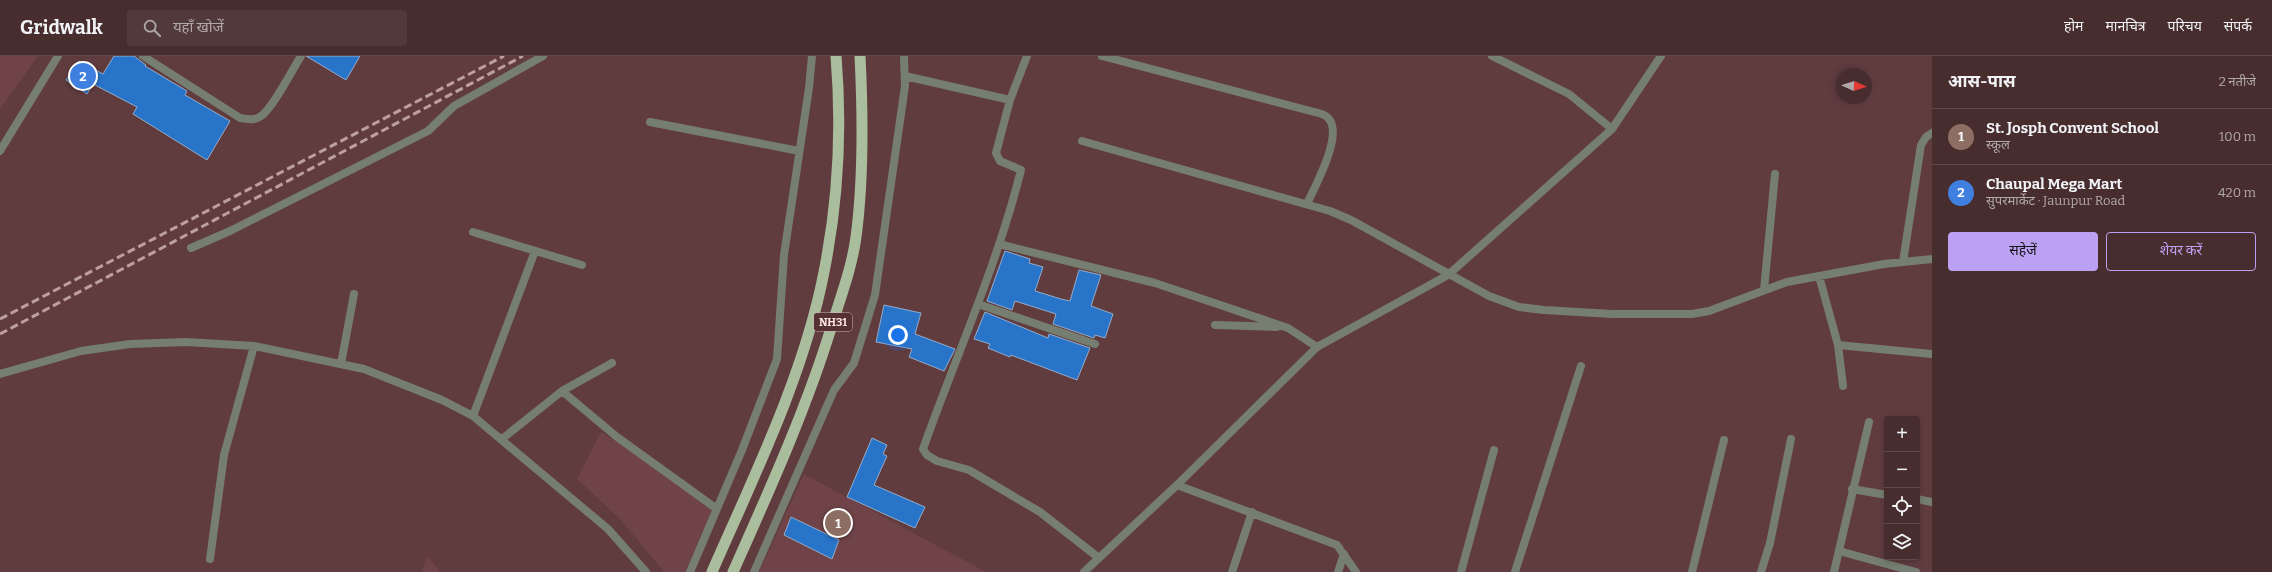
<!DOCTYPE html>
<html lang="hi">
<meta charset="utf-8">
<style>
body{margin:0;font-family:Bitter,"Noto Sans Devanagari",serif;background:#52393b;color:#f1f3f6}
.controls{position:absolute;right:12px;bottom:12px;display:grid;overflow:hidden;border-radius:4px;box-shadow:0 2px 6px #0003}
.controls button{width:36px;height:36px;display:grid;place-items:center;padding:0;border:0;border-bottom:1px solid #60494b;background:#482d2f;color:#f1f3f6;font:20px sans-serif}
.compass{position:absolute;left:1836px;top:12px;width:36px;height:36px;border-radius:50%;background:#482d2f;box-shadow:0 2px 6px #0003;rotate:93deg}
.you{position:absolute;left:898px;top:279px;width:14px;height:14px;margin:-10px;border:3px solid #fff;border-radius:50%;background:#1a73e8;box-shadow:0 0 0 6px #1a73e833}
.badge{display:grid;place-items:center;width:26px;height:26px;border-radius:50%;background:#bca0f2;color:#fff;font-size:13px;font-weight:700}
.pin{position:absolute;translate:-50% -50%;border:2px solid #fff;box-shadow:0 1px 4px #0006}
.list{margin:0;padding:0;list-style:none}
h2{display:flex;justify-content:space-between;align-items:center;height:52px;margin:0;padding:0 16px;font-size:17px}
h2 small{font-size:13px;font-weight:400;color:#b1a8aa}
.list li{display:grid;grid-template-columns:26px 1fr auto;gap:12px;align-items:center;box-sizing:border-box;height:56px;padding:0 16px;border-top:1px solid #60494b}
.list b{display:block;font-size:15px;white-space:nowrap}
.list p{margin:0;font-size:13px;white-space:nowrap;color:#b1a8aa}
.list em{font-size:13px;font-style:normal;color:#b1a8aa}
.actions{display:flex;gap:8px;padding:12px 16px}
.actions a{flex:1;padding:9px 0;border:1px solid #bca0f2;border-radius:4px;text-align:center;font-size:14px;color:#bca0f2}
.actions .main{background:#bca0f2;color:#111}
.icon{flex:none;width:22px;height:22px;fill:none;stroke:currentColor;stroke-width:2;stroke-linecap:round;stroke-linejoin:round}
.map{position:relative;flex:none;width:1932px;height:516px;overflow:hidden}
header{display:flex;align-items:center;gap:24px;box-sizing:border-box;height:56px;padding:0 20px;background:#482d2f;border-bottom:1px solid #60494b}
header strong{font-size:19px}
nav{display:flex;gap:22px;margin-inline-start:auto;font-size:14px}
.search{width:280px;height:36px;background:#52393b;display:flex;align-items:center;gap:10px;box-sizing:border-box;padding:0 14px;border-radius:4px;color:#b1a8aa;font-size:15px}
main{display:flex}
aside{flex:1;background:#482d2f}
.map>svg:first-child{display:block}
</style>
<header>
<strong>Gridwalk</strong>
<div class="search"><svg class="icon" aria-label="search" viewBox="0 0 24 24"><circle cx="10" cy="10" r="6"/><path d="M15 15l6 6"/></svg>यहाँ खोजें</div>
<nav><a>होम</a><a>मानचित्र</a><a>परिचय</a><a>संपर्क</a></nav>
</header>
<main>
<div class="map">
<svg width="1932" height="516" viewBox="0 0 1932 516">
<rect width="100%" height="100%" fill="#603c3f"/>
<path fill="#6f4347" d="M0 0H38L0 53Z
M601 376 715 449 686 516H664L621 464 577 423Z
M804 418 986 516H759Z
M427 500 438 513 440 516H422Z"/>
<path fill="#2874c8" stroke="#94accb" d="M114 0H134L146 9 145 10 187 35 185 39 230 65 207 104 133 58 137 51 93 28 87 38 66 24 79 5 103 18Z
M306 0H360L346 24Z
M1005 195 1030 203 1029 207 1043 211 1035 235 1061 243 1070 245 1079 214 1101 219 1091 250 1113 258 1105 282 1095 279 1094 282 1053 268 1056 258 1015 245 1012 254 987 245Z
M884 249 921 257 915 278 955 293 944 315 909 301 912 293 876 286Z
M985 256 1048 282 1049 278 1090 292 1077 324 1011 299 1010 301 988 292 990 288 974 283Z
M872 382 887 389 883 398 887 400 874 429 925 451 915 472 847 441Z
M791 461 839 484 832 503 784 479Z"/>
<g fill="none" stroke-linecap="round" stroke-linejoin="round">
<path stroke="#757e70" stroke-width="8" d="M143 0 240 62C247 63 255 65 261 60 273 52 292 14 301 0
M1027 0 1010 44 996 97 1000 105 1021 114C997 210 956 300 923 393L927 399 937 405 969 414 1040 456 1099 502
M1102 0 1322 58C1324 59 1328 61 1329 63 1343 80 1315 130 1307 148
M1492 0 1569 38 1612 73
M905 20 1010 44
M650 66 799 95
M1082 85 1330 155 1351 164 1489 240 1519 251 1544 254 1612 258H1692L1709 255 1787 226 1884 208 1932 203
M473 176 582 209
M999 188 1155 227 1288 272 1317 291
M191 192 230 175 428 75 454 50 543 0
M1903 206 1921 89 1926 81 1932 77
M1819 220 1838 289 1843 330
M1764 234 1775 118
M978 248 1095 288
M1215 269 1276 271
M1838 289 1932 298
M341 308 354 238
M0 318 81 295 130 288 186 286 254 290 364 313 442 344 473 360 608 473 646 516
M562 335 617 381 717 453
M473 360 535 195
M502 383 562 335 612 307
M1177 429 1337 489 1356 516
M1852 433 1887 439
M1917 443 1932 446
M1839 495 1916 516
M210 503 224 399 254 290
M690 516 742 394 777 303 784 199 809 32 812 0
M754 516 834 334 854 307 875 239 905 30 904 0
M1232 516 1252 456
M1338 516 1344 498
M1461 516 1494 394
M1515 516 1581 310
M1692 516 1724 384
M1761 516 1770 487 1791 383
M1834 516 1869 366"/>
<path stroke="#757e70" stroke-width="8" d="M0 95 58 0
M1084 516 1177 429 1317 291 1448 219 1612 73 1661 0"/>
<path stroke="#aabe9e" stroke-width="11" d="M712 516C754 420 804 319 824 216 838 146 842 72 836 0
M733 516C769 435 806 354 832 269 841 240 852 211 856 181 864 121 863 60 860 0"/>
<path stroke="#bc9fa1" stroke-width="3" stroke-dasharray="8 4" stroke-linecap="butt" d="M0 263 504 0
M0 278 523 0"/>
</g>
<g text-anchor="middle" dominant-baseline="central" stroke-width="4" stroke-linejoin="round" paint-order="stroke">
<rect fill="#553134" stroke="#ccb0b2" stroke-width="1" x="814" y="257" width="38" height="18" rx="3"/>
<g font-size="11" font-weight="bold" fill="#ffe7e8">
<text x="833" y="266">NH31</text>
</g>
</g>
</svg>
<div class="controls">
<button>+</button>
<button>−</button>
<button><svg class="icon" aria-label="locate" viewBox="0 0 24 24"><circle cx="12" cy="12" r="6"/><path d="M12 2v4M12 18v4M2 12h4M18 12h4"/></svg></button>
<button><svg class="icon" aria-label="layers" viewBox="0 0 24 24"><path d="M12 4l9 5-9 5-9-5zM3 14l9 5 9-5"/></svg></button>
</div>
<svg class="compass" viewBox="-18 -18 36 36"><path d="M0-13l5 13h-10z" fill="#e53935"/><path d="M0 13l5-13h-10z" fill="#b1a8aa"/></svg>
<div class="you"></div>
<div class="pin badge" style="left:838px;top:467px;background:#8d6e63">1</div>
<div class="pin badge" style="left:83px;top:20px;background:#3f7fe0">2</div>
</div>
<aside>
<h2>आस-पास<small>2 नतीजे</small></h2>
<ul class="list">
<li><span class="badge" style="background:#8d6e63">1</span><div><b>St. Josph Convent School</b><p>स्कूल</p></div><em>100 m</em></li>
<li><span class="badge" style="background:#3f7fe0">2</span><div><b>Chaupal Mega Mart</b><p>सुपरमार्केट · Jaunpur Road</p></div><em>420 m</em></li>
</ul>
<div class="actions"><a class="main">सहेजें</a><a>शेयर करें</a></div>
</aside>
</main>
